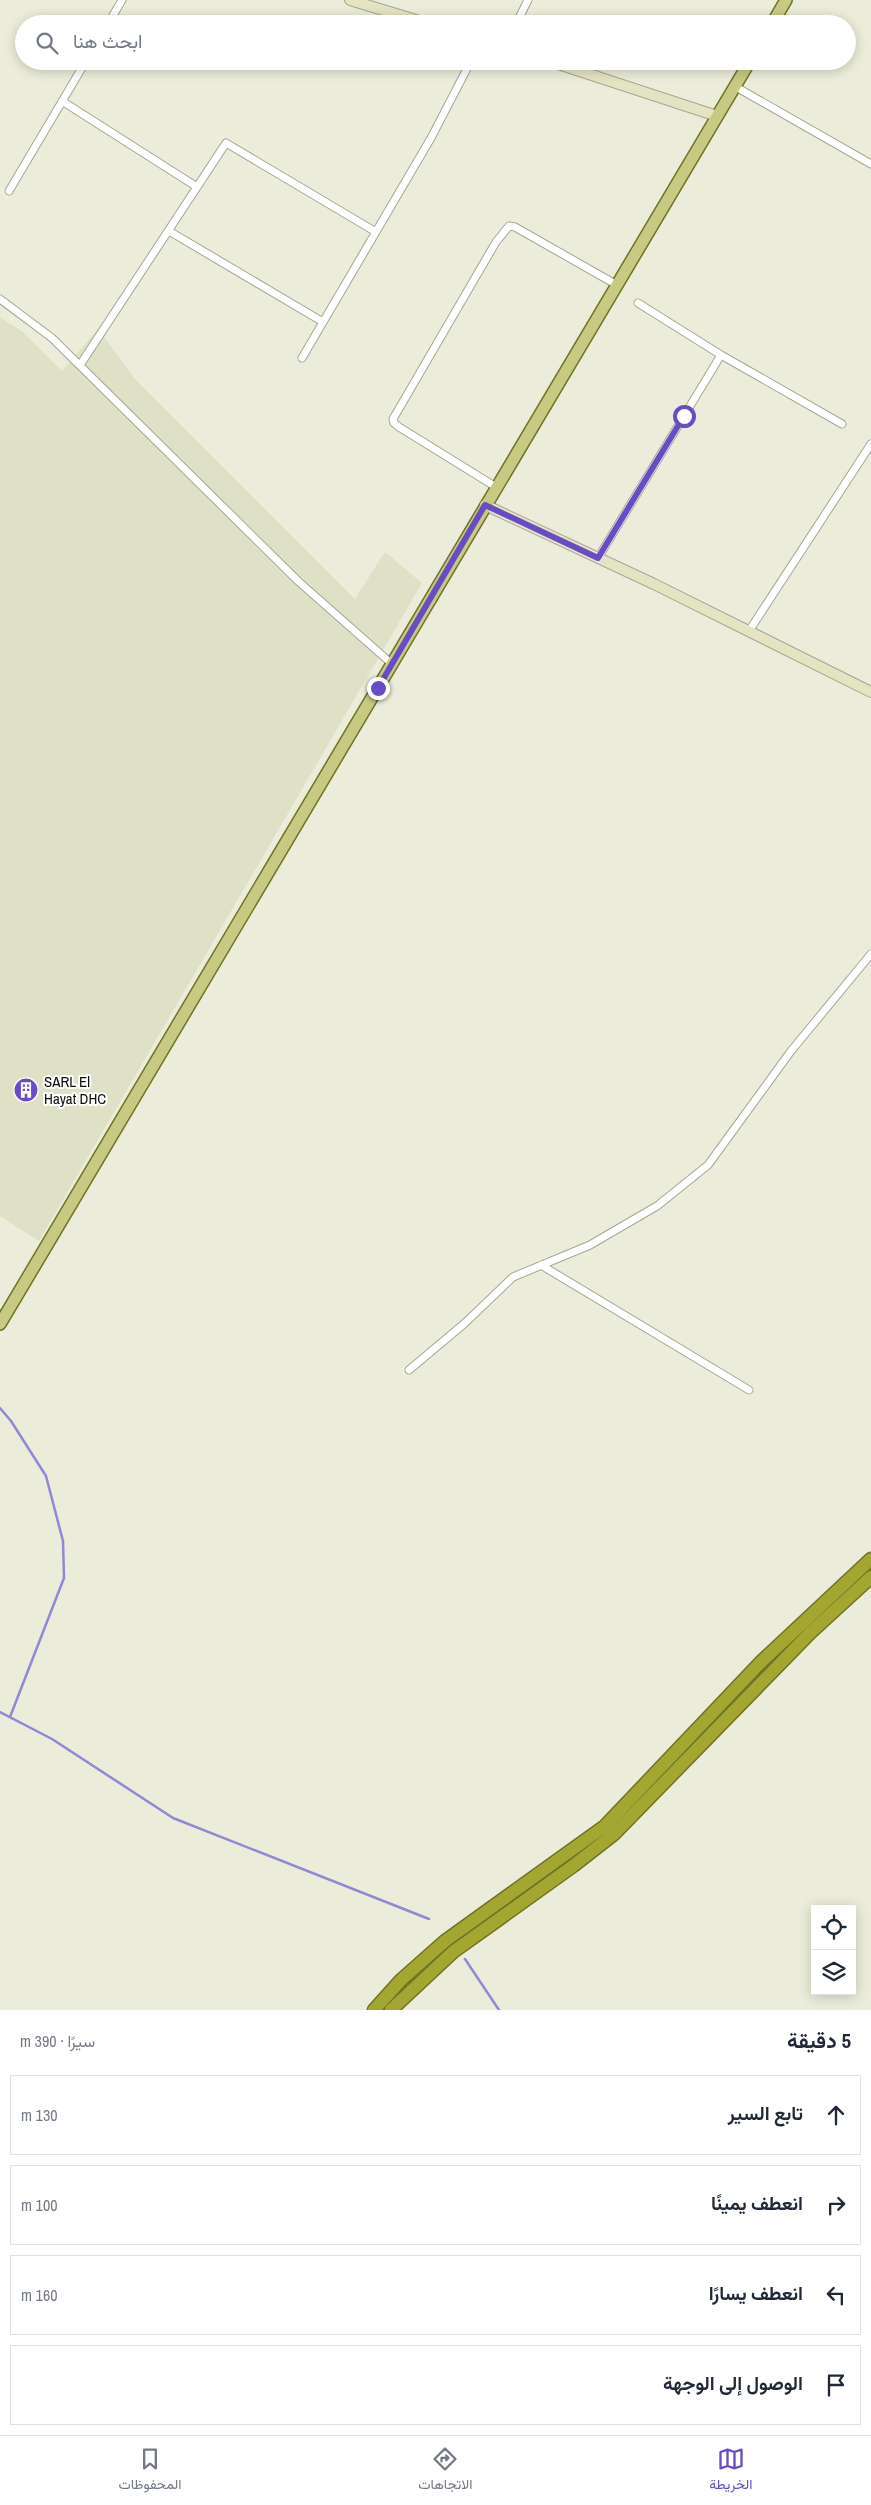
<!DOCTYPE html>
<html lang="ar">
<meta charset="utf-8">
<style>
body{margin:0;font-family:"Archivo Narrow",Vazirmatn,sans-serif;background:#f2f2f3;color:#1f2937;direction:rtl}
.controls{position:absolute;right:15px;bottom:15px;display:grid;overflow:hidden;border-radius:0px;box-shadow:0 2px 12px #0003}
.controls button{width:45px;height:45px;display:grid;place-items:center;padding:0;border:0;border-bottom:1px solid #e0e1e3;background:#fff;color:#1f2937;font:25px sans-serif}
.stop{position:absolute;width:15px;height:15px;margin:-11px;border:4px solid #684cc5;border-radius:50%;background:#fff}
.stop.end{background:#684cc5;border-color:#fff;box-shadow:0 1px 5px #0008}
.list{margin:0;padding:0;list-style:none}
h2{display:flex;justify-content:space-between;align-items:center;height:65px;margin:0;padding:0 20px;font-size:21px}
h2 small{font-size:16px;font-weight:400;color:#747a83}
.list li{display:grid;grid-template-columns:32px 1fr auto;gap:15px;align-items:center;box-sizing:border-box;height:80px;margin:0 10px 10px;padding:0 10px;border:1px solid #e0e1e3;border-radius:0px}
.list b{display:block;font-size:19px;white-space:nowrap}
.list em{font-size:16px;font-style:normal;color:#747a83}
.icon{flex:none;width:28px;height:28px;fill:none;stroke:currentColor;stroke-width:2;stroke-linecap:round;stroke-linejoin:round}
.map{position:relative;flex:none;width:871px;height:2010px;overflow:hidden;direction:ltr}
.search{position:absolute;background:#fff;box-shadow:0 2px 12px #0003;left:15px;right:15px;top:15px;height:55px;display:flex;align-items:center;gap:12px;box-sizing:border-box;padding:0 18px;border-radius:28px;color:#747a83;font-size:19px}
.sheet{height:425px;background:#fff}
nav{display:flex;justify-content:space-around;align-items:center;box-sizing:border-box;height:70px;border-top:1px solid #e0e1e3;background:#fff;font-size:14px;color:#747a83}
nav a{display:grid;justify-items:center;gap:2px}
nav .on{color:#684cc5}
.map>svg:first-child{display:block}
</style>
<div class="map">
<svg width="871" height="2010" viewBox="0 0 871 2010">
<rect width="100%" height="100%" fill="#ebecd9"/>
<path fill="#dfe1c6" d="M0 317 23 332 62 371 98 329 134 378 355 599 385 552 422 583 39 1241 0 1216Z"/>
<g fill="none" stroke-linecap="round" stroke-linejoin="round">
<path stroke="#9288d3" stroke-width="2.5" d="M0 1408 11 1421 46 1476 63 1541 64 1578 10 1717
M0 1712 52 1739 173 1818 429 1919
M465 1959 499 2010"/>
<defs>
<path id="street" d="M108 24 122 0
M516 24 528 0
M736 87 871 164
M62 101 197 187
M9 191 86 61
M169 231 323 322
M0 299 52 338 298 581 392 664
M638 303 721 355 842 424
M302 358 431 138 471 61
M80 365 226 143 376 232
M496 487 399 427 394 423 393 419 496 242 509 226 515 227 617 285
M598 558 721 355
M749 631 871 444
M541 1265 749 1390
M409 1370 465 1323 513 1277 590 1245 657 1206 708 1165 791 1051 871 954"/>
<path id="secondary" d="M350 0 429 24
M549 61 717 116
M485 505 654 584 871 692"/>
<path id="primary" d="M772 24 786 0
M0 1324 750 61"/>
<path id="highway" d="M374 2010 401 1980 445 1941 605 1826 762 1661 871 1559
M391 2010 453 1952 573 1866 614 1834 810 1633 871 1577"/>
</defs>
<use href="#street" stroke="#a5a694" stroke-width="9"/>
<use href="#secondary" stroke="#a5a694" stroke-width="12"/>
<use href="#primary" stroke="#707224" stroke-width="14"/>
<use href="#highway" stroke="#707224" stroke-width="15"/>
<use href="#street" stroke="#fff" stroke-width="7"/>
<use href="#secondary" stroke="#e4e4c2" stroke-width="10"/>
<use href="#primary" stroke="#c8ca84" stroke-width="11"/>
<use href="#highway" stroke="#a4a632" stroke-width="12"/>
</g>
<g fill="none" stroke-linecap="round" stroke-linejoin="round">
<path stroke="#684cc5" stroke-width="6" d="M378 688 485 505 598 558 684 416"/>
</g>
<defs>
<symbol id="building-disc" viewBox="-11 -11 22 22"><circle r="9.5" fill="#684cc5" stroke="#fff"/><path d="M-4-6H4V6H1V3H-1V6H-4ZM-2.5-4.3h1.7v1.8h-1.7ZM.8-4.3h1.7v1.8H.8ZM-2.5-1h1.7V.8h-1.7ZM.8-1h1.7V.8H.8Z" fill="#fff"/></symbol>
</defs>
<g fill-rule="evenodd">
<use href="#building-disc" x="12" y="1076" width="28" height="28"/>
</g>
<g text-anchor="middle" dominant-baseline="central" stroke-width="4" stroke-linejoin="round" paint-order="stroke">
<g font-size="15" fill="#0f100a" stroke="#fff" text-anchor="start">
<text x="44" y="1081">SARL El<tspan x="44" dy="17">Hayat DHC</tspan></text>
</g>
</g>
</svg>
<div class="controls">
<button><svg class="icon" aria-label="locate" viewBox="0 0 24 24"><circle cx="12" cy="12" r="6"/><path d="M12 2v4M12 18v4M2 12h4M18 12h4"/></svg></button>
<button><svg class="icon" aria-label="layers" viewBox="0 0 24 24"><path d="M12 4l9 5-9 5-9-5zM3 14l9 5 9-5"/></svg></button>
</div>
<div class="stop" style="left:684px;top:416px"></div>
<div class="stop end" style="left:378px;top:688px"></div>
<div class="search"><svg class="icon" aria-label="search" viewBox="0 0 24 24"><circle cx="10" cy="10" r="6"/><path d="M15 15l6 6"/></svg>ابحث هنا</div>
</div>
<section class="sheet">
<h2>5 دقيقة<small>سيرًا · 390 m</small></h2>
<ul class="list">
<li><svg class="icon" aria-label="ahead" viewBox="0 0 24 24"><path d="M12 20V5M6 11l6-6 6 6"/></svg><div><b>تابع السير</b></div><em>130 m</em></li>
<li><svg class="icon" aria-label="right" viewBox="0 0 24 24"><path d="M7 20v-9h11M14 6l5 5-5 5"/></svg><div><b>انعطف يمينًا</b></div><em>100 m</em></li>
<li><svg class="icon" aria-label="left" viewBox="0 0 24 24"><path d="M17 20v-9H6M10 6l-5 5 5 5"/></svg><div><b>انعطف يسارًا</b></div><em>160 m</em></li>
<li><svg class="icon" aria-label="arrive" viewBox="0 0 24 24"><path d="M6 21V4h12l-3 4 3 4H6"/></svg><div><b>الوصول إلى الوجهة</b></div></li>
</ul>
</section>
<nav>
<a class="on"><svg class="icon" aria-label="map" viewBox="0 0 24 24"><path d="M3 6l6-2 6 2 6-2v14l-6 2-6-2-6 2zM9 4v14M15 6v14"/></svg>الخريطة</a>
<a><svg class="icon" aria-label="directions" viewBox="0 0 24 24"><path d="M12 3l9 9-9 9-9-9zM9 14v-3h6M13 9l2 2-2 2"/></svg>الاتجاهات</a>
<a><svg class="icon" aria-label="saved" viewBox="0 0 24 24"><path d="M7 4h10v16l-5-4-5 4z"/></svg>المحفوظات</a>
</nav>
